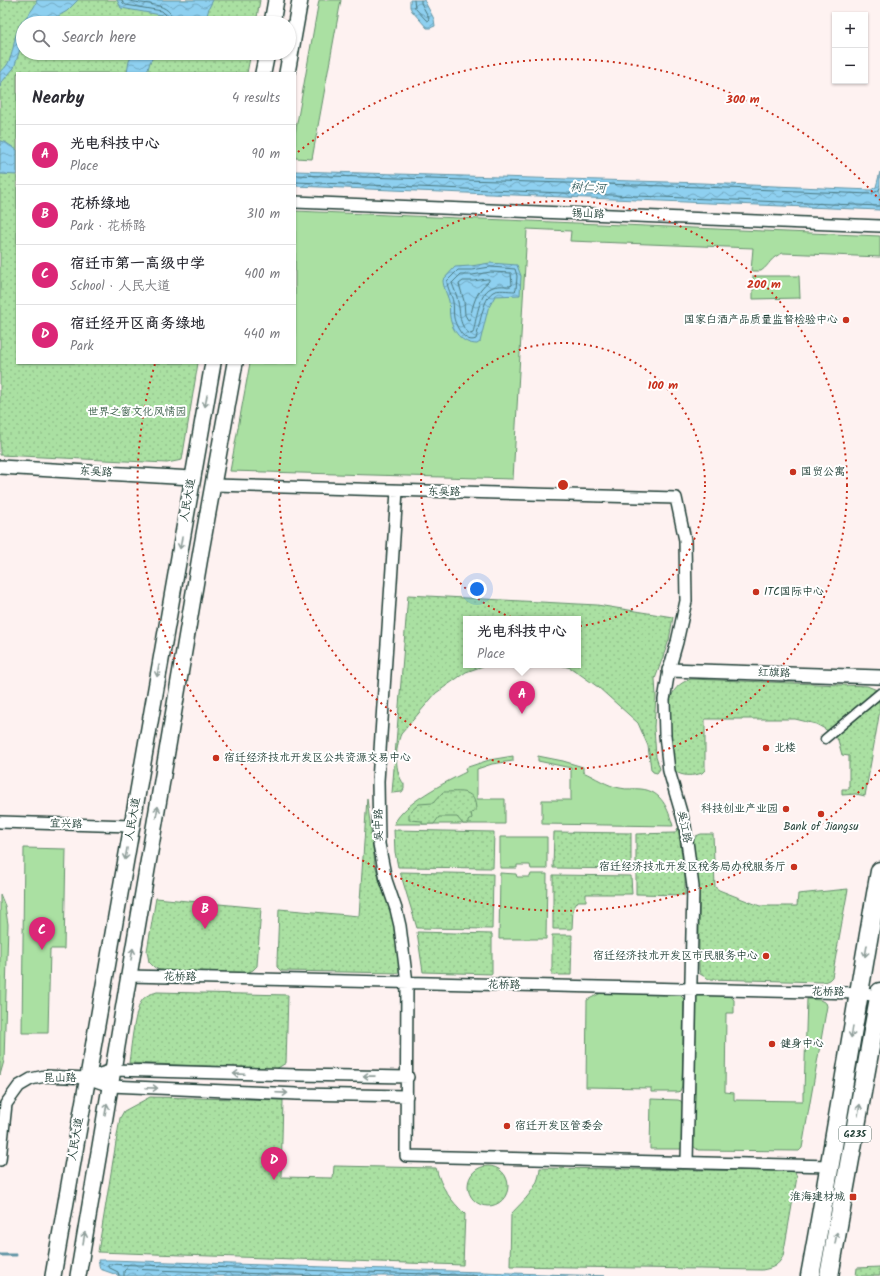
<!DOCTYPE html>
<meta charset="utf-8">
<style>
body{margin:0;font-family:Kalam,"LXGW WenKai TC",sans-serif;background:#f7f7f7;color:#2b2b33}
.controls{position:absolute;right:12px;top:12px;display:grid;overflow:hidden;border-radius:0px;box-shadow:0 1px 3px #0004}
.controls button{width:36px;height:36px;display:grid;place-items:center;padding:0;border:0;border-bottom:1px solid #e1e1e2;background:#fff;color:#2b2b33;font:20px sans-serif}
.you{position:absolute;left:477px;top:589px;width:14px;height:14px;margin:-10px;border:3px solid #fff;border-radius:50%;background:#1a73e8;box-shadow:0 0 0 6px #1a73e833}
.badge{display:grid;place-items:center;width:26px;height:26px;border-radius:50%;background:#db2777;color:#fff;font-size:13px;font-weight:700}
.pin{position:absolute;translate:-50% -33px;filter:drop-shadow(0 1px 2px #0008)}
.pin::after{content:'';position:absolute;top:21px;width:14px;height:12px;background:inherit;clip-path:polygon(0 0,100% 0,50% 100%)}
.popup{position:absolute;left:463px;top:616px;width:118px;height:52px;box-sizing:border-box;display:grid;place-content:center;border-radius:0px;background:#fff;filter:drop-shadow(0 1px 3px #0005);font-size:13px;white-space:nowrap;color:#7c7c81}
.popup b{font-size:15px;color:#2b2b33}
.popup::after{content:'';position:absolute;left:50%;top:100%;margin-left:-8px;border:8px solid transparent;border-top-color:#fff}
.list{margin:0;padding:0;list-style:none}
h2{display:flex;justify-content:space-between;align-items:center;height:52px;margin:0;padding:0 16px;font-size:17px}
h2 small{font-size:13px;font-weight:400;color:#7c7c81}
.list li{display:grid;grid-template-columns:26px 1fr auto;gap:12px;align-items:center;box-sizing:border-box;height:60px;padding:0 16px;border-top:1px solid #e1e1e2}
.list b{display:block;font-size:15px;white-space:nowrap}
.list p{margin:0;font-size:13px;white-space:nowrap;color:#7c7c81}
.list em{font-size:13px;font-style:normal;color:#7c7c81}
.icon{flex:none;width:22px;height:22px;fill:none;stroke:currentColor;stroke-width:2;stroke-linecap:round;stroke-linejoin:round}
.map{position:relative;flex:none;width:880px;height:1276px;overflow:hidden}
.search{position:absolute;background:#fff;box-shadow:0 1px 3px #0004;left:16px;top:16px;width:280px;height:44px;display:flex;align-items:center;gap:10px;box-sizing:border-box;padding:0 14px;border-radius:22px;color:#7c7c81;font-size:15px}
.panel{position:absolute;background:#fff;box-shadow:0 1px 3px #0004;left:16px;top:72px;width:280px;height:292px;border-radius:0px}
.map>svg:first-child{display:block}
</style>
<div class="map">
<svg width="880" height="1276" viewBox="0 0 880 1276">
<defs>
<pattern id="park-dots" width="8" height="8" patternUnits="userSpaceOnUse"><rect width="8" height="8" fill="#aae0a2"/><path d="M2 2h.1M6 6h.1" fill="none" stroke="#92c18c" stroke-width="1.8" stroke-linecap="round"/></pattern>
<pattern id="water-waves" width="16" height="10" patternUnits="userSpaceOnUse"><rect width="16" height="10" fill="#8ed0f0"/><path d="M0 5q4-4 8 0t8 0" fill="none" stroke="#73aac3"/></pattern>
</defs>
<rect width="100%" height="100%" fill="#fef2f1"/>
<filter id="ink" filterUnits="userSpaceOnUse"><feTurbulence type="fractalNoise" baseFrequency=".025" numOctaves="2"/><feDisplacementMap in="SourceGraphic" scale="8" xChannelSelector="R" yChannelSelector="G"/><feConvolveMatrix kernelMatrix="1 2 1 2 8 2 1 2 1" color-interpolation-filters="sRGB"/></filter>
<g filter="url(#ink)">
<path fill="#aae0a2" stroke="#648e6b" d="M319 0H341L312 159 295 158V134Z
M295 211 880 236V257L783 253C769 258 771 264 761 271H751L753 248 570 241 571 231 527 229 513 479 230 471 250 363H295Z
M753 276H799L800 298 753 299Z
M513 756V761L492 764 477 769V799H505V824H394C405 802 444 783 466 772L465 768 489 760Z
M538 756 563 761 583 767V772C595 777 607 786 620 788 627 790 634 788 641 789 662 791 668 809 673 826L542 824V800H571V768L538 761Z
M500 837H547V869H531L530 865H517V868H500Z
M24 848 66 849 64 949H50L48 1033H22Z
M500 873 516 874 517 877H530L531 874H547L546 939H499Z
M0 894 5 906 8 924 4 1061 0 1075Z
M601 993H675L679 994 684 999 682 1086 680 1091 677 1092H651V1088L586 1087 587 1000Z
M697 994 730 995 734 1000V1013H726L725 1092 734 1093V1100L803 1101V1092H804L807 999 820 1000 826 1003 827 1006 802 1148 799 1151 698 1150 693 1146 696 995Z
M651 1099 678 1100 681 1101 683 1105 682 1149H650Z"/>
<path fill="url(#park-dots)" stroke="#648e6b" d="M0 0H260L256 23H23V53H251L247 73H17V363H198L182 460 167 463 0 455Z
M408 595 597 605 673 617 669 640 655 679 656 696 654 727 656 757 660 769 657 773 653 772 651 769 648 746 638 723 598 687 571 668 560 665H578V619H466V665H486L466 672 436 693 401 734C395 748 394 772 404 784V789L402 792 392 793Z
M691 679 867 686 877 690 879 692 880 710 865 796 856 794 842 795V789H849V756L842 755 838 740 825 729 816 724 795 719H705V770L702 773C694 776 682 777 675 771 672 758 671 745 670 731 668 709 666 687 691 679Z
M443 792C461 792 476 788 476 811L471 813 472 818 468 821V824H463L457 817H439L434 824H422V821L409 820V813L419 804 433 803Z
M367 798 375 864 380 883 395 918 403 973 281 971 277 967V962L279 909 359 916Z
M678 828 685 877V895L636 894V834L675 833Z
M394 830 494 832 493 868 398 867 395 852Z
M554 832 631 833V869L553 868Z
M701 834H713L715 887 719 890 760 906H797L798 894 848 889 832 977 829 980 824 982 709 979 700 974 699 969V890L693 843 696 836Z
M400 872 493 874 492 929 417 928Z
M553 875 631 876 632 894H586V901H578L573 909 572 929H553Z
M156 898 261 908 257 966 253 970 247 973 167 971 159 970 154 967 149 962 147 951Z
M417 932 492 934V974L423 972Z
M552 935H572L571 975H552Z
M157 992 288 995 286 1063 276 1069 129 1063C131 1049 134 1013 141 1002 145 995 151 994 157 992Z
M150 1097 283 1100 281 1177 333 1178 334 1166 436 1168C441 1187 450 1200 465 1214L463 1265 98 1252 120 1118 124 1111Z
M468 1186a20 20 0 1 1 40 0a20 20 0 1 1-40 0Z
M540 1168 789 1171 795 1172 797 1177 783 1256C778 1266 773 1268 762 1270L510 1266 511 1214C524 1200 539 1188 540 1168Z
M880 1267V1276H856L857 1268Z"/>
<path fill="url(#water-waves)" stroke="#6295a5" d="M37 0H78L67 11 46 23H23V40L14 68 1 83 0 87V72C14 63 12 43 18 29 22 18 34 12 37 0Z
M117 0H213L209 8 205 23H164V18L161 15 121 8Z
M410 0H424L434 19 435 26 430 28H427L412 11 410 7Z
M134 53H156L150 62 147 73H127L129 61Z
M0 141 5 142 17 150V175L0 174Z
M295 171 702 183 871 190 876 187 880 172V210L295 186Z
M490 263 517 265 521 276 520 295 495 296 488 309 480 342 477 344C462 344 452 331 450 317 449 312 450 306 449 301 447 294 443 287 443 280L455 267 471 266Z
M109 1260 605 1276H120L100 1269 98 1260Z"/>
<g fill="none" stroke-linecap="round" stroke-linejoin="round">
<path stroke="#4b787f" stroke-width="1" d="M122 0 123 3 126 5 162 11 168 17V23
M127 0C142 6 173 0 173 23
M414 0 415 8 426 20 428 21 429 18 421 3V0
M295 175 702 187 870 194 878 191 880 188
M295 182 880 206
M491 267 515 269 517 276 516 290 515 291C509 291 498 289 493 292 483 298 479 328 476 339 465 344 456 327 454 318 453 313 454 307 453 302 452 295 447 288 447 281L458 270H471Z
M491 272 511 273 512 285 510 286C504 286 496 285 491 288 479 293 476 321 473 333L470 334C458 325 461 315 458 302 457 295 454 289 452 283L460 275H472Z
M487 279H489V281C476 291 473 304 470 319L468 320 465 315 464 301 459 284 463 281H473Z
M119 1276 118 1272 108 1267V1264L490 1276
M124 1276V1271L126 1269 321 1276"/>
<path stroke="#6295a5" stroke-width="3" d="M0 1255H16"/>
<defs>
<path id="pedestrian" d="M825 739 880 693"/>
<path id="minor" d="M295 202 880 226
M213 485 676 498 685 540 686 601 677 642 669 670 664 700 665 735 669 771 685 826 693 887 687 1162
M397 491 378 781 379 844 386 880 396 909 400 926 407 983 406 1156 831 1166
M0 822 131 826
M128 976 858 993 879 996
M87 1078 113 1070 298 1075 408 1077
M0 1160 6 1104 19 1086 31 1079 45 1076 87 1078 110 1086 297 1094 407 1096"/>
<path id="tertiary" d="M0 467 192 478
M669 670 880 677"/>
<path id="secondary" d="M272 23 276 0
M263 73 267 53
M287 73 300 0
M53 1276 213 363
M78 1276 201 551 235 363"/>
<path id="trunk" d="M810 1276C835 1141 856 1006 880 871
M829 1276 880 992"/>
</defs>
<use href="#pedestrian" stroke="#1f3d34" stroke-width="11"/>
<use href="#minor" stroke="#1f3d34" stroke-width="14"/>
<use href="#tertiary" stroke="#1f3d34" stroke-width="16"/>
<use href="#secondary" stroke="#1f3d34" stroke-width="18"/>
<use href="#trunk" stroke="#1f3d34" stroke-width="21"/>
<use href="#pedestrian" stroke="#fff" stroke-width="8"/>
<use href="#minor" stroke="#fff" stroke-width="11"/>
<use href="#tertiary" stroke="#fff" stroke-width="13"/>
<use href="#secondary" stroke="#fff" stroke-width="15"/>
<use href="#trunk" stroke="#fff" stroke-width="18"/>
</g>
<defs><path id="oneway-shaft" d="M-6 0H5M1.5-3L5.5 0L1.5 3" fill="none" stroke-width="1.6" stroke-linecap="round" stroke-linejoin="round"/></defs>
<g stroke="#8f9e9a">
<use href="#oneway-shaft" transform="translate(206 401) rotate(100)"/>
<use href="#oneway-shaft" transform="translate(181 543) rotate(100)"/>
<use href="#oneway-shaft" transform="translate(158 671) rotate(100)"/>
<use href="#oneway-shaft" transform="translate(157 812) rotate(-80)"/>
<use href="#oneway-shaft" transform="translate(126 854) rotate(100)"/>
<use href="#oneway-shaft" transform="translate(866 951) rotate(100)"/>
<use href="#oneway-shaft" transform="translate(132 954) rotate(-80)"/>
<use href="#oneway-shaft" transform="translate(852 1032) rotate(99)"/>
<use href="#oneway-shaft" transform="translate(239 1074) rotate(-178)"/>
<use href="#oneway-shaft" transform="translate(369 1076) rotate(-179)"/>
<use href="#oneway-shaft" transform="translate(152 1088) rotate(2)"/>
<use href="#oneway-shaft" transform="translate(282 1093) rotate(2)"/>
<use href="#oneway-shaft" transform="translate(106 1109) rotate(-80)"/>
<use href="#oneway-shaft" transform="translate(859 1110) rotate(-80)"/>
<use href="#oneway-shaft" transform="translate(84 1238) rotate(-80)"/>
<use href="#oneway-shaft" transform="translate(836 1238) rotate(-80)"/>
</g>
</g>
<g fill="none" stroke="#c8321e" stroke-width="2" stroke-dasharray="2 4">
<circle cx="563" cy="485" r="142"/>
<circle cx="563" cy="485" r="284"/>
<path d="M880 770A426 426 0 0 1 155 364M298 152A426 426 0 0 1 880 200"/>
</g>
<g fill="#c8321e" stroke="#fff" stroke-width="1.5">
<circle cx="846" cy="320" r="4"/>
<circle cx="793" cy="472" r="4"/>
<circle cx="756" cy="592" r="4"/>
<circle cx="766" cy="748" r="4"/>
<circle cx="216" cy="758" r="4"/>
<circle cx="786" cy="809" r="4"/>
<circle cx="821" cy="814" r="4"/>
<circle cx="794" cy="867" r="4"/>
<circle cx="766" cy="956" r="4"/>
<circle cx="772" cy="1044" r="4"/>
<circle cx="507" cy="1126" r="4"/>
<rect x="849" y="1193" width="8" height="8" rx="2"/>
</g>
<g text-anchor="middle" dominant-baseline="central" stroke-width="4" stroke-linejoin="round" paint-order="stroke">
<rect fill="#fff" stroke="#627771" stroke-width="1" x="839" y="1126" width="32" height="16" rx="3"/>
<g font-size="10" font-weight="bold" fill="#1f3d34">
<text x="855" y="1134">G235</text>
</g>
<g font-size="11" fill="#1f3d34" stroke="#fff">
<text transform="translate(588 214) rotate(2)">锡山路</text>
<text transform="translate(96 472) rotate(3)">东吴路</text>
<text transform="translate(444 492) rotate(1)">东吴路</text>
<text transform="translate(188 500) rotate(-80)">人民大道</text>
<text transform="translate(774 673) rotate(2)">红旗路</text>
<text transform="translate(133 819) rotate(-80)">人民大道</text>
<text transform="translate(66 824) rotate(2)">宜兴路</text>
<text transform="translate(379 825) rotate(-91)">吴中路</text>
<text transform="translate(684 827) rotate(78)">吴江路</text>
<text transform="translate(180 977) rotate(1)">花桥路</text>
<text transform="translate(504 985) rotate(1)">花桥路</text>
<text transform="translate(828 992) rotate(1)">花桥路</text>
<text x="60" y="1078">昆山路</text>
<text transform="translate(76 1139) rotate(-80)">人民大道</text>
</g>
<g font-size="11" fill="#1f3d34" stroke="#fff" text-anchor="start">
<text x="838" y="320" text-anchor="end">国家白酒产品质量监督检验中心</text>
<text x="801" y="472">国贸公寓</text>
<text x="764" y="592">ITC国际中心</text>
<text x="774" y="748">北楼</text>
<text x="224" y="758">宿迁经济技术开发区公共资源交易中心</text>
<text x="778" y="809" text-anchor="end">科技创业产业园</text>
<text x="821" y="827" text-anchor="middle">Bank of Jiangsu</text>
<text x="786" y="867" text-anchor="end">宿迁经济技术开发区税务局办税服务厅</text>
<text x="758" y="956" text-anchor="end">宿迁经济技术开发区市民服务中心</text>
<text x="780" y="1044">健身中心</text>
<text x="515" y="1126">宿迁开发区管委会</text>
<text x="845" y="1197" text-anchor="end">淮海建材城</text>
</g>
<g font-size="11" fill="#3b5e4a" stroke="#fff">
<text x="137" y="412">世界之窗文化风情园</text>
</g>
<g font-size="12" font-style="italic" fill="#3b6263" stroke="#fff">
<text transform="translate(588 188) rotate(2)">树仁河</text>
</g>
</g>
<circle cx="563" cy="485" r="6" fill="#c8321e" stroke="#fff" stroke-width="2"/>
<g font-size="12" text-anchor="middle" font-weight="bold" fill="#c8321e" stroke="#fff" stroke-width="4" stroke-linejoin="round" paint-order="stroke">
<text x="743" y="103">300 m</text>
<text x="764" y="288">200 m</text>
<text x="663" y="389">100 m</text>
</g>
</svg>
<div class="controls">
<button>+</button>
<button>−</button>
</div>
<div class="you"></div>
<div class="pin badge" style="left:522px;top:714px">A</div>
<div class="popup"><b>光电科技中心</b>Place</div>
<div class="pin badge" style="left:205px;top:929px">B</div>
<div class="pin badge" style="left:42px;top:950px">C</div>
<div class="pin badge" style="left:274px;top:1180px">D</div>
<div class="search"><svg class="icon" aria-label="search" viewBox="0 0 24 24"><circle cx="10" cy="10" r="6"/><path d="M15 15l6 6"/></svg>Search here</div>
<section class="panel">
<h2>Nearby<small>4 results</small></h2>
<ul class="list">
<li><span class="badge">A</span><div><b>光电科技中心</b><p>Place</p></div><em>90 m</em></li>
<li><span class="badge">B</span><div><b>花桥绿地</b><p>Park · 花桥路</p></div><em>310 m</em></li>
<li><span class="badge">C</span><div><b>宿迁市第一高级中学</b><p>School · 人民大道</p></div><em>400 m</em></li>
<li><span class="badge">D</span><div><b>宿迁经开区商务绿地</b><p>Park</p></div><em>440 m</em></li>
</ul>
</section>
</div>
